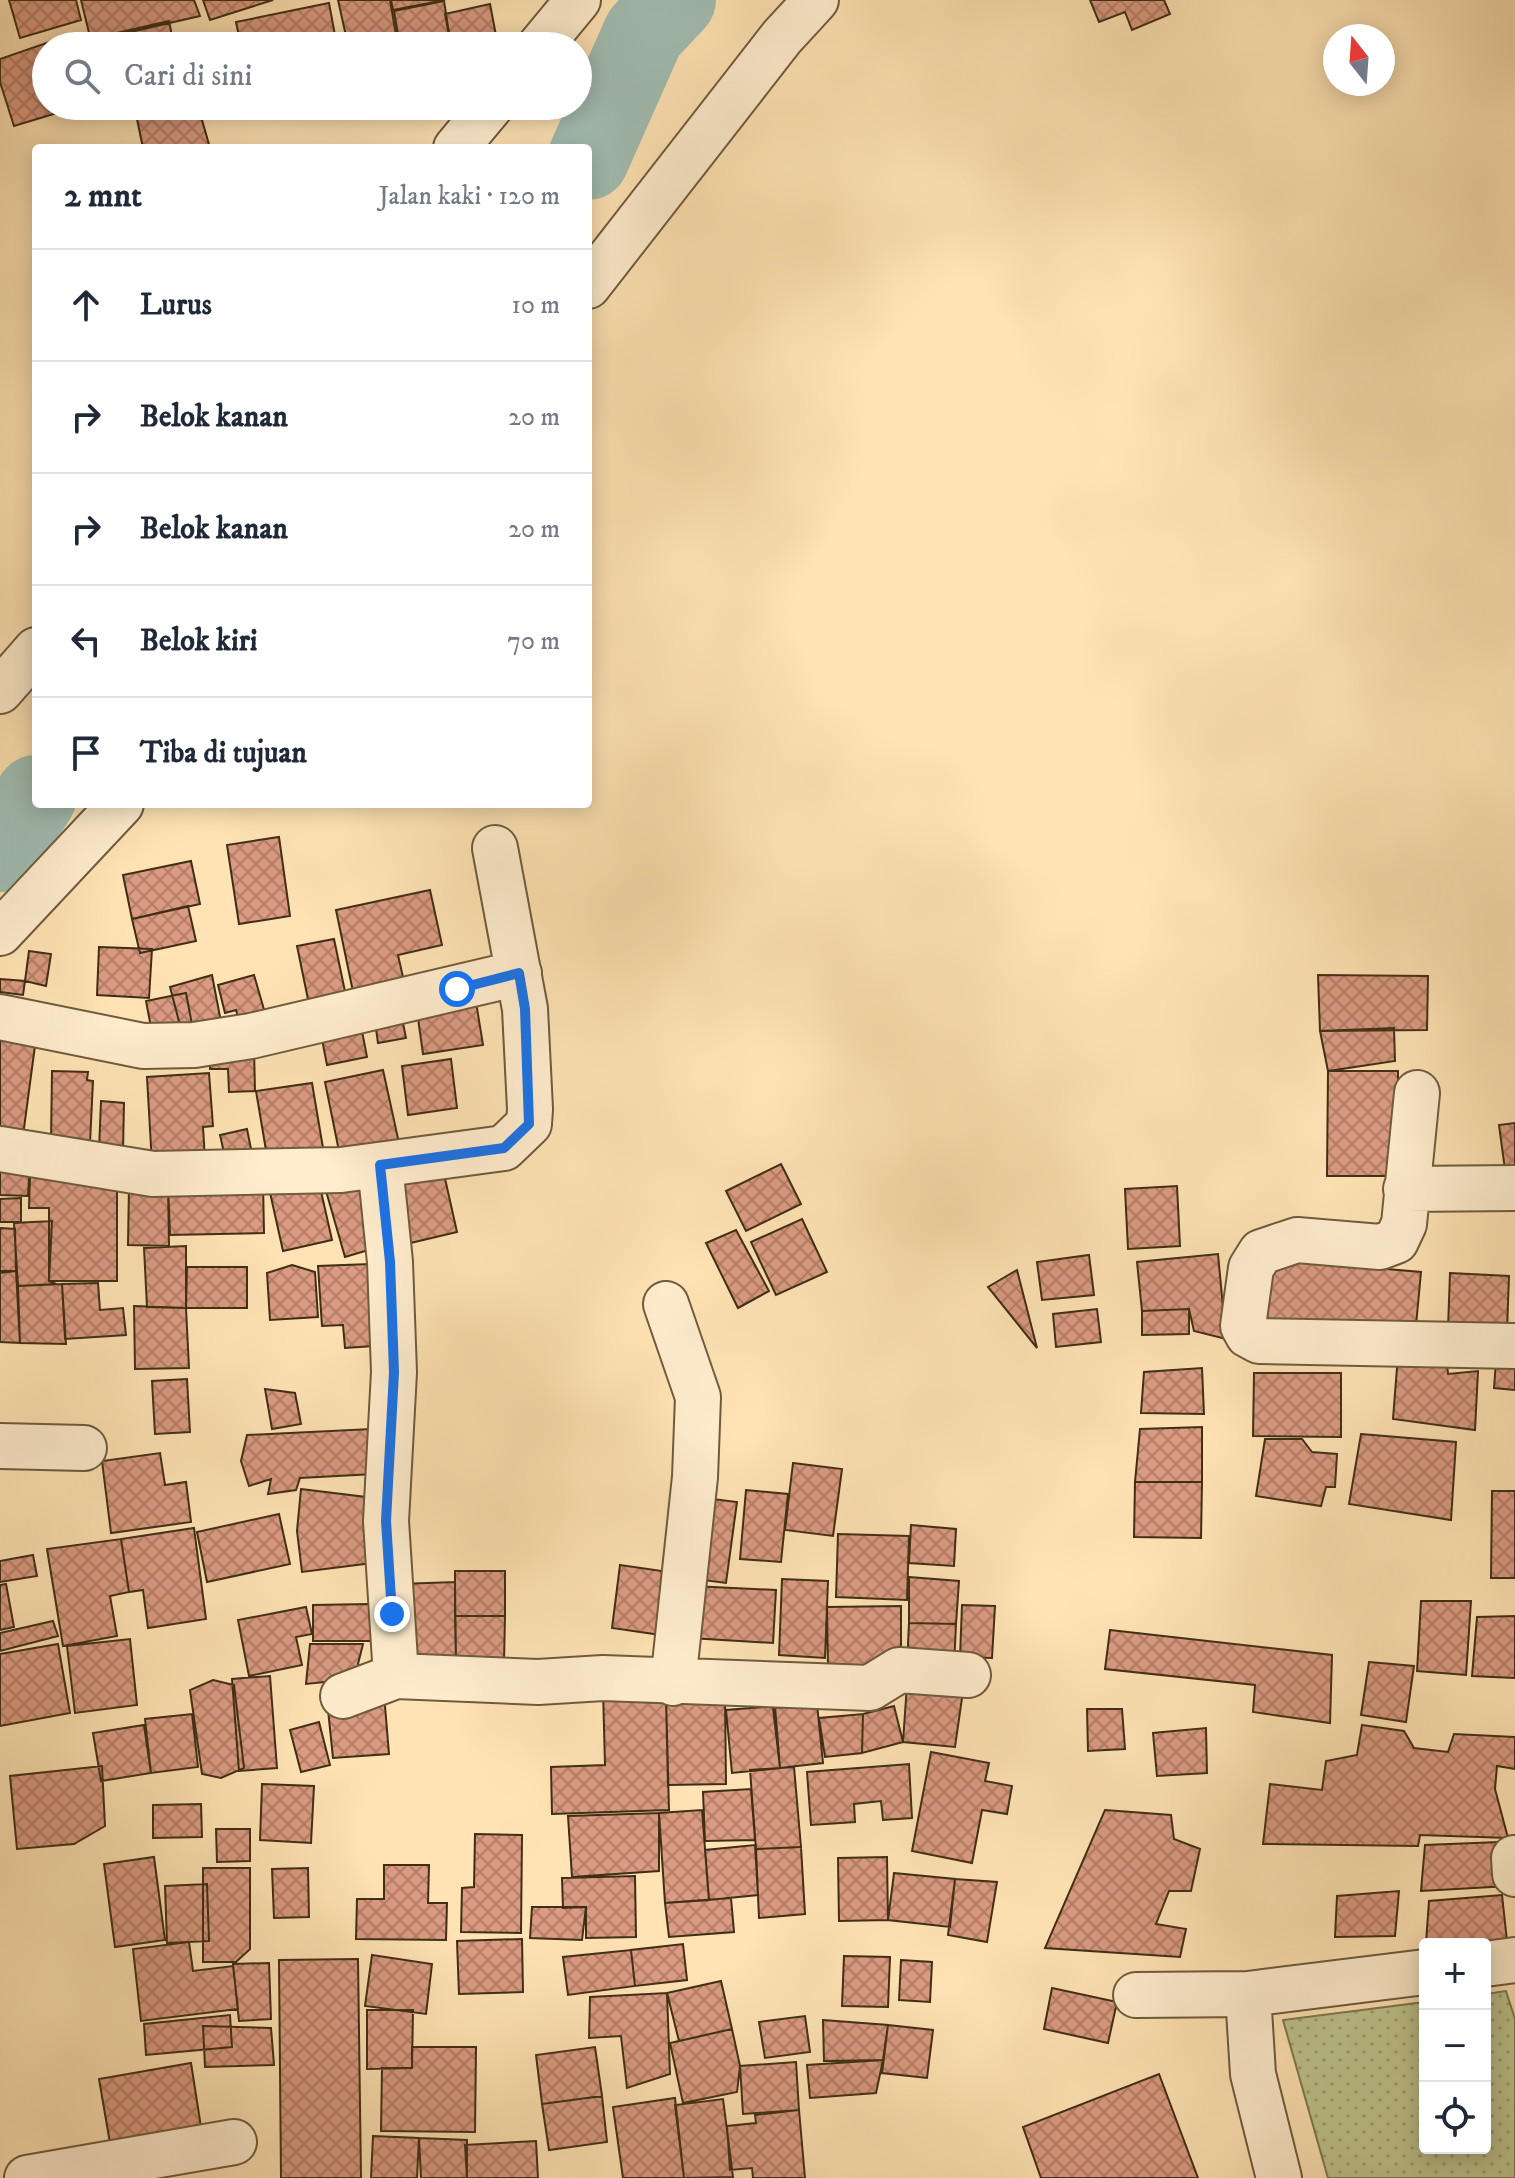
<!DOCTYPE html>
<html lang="id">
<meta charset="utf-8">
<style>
body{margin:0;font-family:"IM FELL DW Pica",serif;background:#f6f6f7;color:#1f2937}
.controls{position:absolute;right:24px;bottom:24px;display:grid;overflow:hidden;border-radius:8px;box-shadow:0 4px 20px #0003}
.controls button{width:72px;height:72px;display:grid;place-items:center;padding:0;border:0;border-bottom:2px solid #e0e1e3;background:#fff;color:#1f2937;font:40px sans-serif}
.compass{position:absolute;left:1323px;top:24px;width:72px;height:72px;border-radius:50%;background:#fff;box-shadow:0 4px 20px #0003;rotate:343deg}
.stop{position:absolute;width:24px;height:24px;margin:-18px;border:6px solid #1a73e8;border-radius:50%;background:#fff}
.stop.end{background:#1a73e8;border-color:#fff;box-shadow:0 2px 8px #0008}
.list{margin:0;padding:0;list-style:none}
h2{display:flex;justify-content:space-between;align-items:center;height:104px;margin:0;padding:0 32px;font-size:34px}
h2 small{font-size:26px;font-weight:400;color:#747a83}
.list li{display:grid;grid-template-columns:52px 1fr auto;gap:24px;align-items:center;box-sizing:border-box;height:112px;padding:0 32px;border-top:2px solid #e0e1e3}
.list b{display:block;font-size:30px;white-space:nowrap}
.list em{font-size:26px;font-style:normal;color:#747a83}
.icon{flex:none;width:44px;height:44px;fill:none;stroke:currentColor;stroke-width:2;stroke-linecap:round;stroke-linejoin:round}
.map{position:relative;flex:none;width:1515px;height:2178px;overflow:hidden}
.search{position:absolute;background:#fff;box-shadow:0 4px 20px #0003;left:32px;top:32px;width:560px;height:88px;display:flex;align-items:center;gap:20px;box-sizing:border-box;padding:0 28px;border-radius:44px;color:#747a83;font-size:30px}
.panel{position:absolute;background:#fff;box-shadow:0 4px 20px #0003;left:32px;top:144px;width:560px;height:664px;border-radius:8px}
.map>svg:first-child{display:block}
</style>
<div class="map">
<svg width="1515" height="2178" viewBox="0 0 1515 2178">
<defs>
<pattern id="park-dots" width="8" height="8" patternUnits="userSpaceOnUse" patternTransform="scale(2)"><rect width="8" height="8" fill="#bfc48e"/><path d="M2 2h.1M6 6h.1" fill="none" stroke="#9da073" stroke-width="1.8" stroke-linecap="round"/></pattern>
<pattern id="building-cross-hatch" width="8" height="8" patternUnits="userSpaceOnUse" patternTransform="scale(2)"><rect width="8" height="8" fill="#db9a81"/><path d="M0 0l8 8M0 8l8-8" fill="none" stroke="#b37e68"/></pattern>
</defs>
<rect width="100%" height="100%" fill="#ffe3b4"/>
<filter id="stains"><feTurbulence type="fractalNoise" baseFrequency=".0025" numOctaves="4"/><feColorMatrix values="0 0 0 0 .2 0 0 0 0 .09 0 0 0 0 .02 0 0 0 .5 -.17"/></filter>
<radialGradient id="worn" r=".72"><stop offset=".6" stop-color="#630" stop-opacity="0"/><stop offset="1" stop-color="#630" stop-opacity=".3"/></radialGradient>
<path fill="url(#park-dots)" stroke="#7f7952" stroke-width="2" d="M1506 1991 1515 2019V2178H1328L1283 2020 1425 2002V2148H1485V1994Z"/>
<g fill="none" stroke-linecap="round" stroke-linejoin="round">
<path stroke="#a1bdb2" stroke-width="82" d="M588 159 644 33 675 0
M0 851 36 796"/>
</g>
<path fill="url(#building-cross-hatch)" stroke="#3f2e15" stroke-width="2" d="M9 0H76L81 20 20 38Z
M81 0H194L200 16 91 41Z
M203 0H273L210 20Z
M338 0H390L396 35 348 45Z
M391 0H445L393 10Z
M1090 0H1164L1170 14 1132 30 1125 12 1099 22Z
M444 1 451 46H400L394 11Z
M329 3 337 46H241L236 22Z
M490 4 498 46H451L445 14Z
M169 21 174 46H101L99 37Z
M398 36 400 46H348V45Z
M61 38 64 46H46V106H80L14 126 0 82V59Z
M198 106 210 148H143L137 119Z
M279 837 290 916 239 924 227 845Z
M191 861 200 904 132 919 123 875Z
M430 890 442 945 398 955 407 995 356 1006 336 910Z
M188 906 196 941 140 953 132 919Z
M334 939 347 1001 310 1009 297 946Z
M99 947 152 949 149 998 97 995Z
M29 951 51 954 46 986 25 981Z
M212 975 221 1022 181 1029 170 987Z
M254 975 267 1020 241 1027 236 1010 225 1013 218 985Z
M1318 975 1428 976 1427 1030 1320 1031Z
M0 979 25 981 23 995 0 992Z
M186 993 194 1035 154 1043 146 1001Z
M476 1002 483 1045 423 1054 417 1011Z
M402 1018 406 1038 378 1043 375 1022Z
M361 1026 367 1057 327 1065 320 1029Z
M1394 1028 1395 1061 1328 1071 1320 1031Z
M0 1033 36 1038 23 1136 0 1133Z
M254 1048 255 1091 229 1092 228 1069H210V1049Z
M451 1059 457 1108 408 1115 402 1066Z
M383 1070 399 1143 340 1156 325 1082Z
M52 1071 88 1072 87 1080 93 1081 90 1143 51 1142Z
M1328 1071H1398V1176H1327Z
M209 1073 213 1126 203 1127 205 1160 152 1164 147 1077Z
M312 1083 324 1154 268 1162 256 1091Z
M101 1101 124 1103 123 1151 99 1150Z
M1515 1123V1169L1505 1170 1499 1125Z
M247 1129 254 1164 228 1170 220 1135Z
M0 1160 30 1161 28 1196 0 1195Z
M781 1164 801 1204 746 1231 726 1191Z
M370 1174 385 1245 345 1257 324 1184Z
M444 1174 457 1232 402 1245 385 1187Z
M30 1176H117V1281H49V1208H29Z
M318 1178 332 1240 283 1251 269 1188Z
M263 1182 264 1233 170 1235 168 1185Z
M129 1185H168L169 1246 128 1245Z
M1177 1186 1180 1246 1128 1249 1125 1189Z
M21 1198V1222H0V1199Z
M802 1219 827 1272 776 1295 751 1242Z
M52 1221 49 1281 56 1284 18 1286 14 1223Z
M0 1228 15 1229 16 1271H0Z
M736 1230 769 1291 738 1308 706 1243Z
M186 1246V1308L147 1307 144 1248Z
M1218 1254 1226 1339 1194 1331 1189 1309 1142 1311 1137 1262Z
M1089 1255 1094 1295 1042 1300 1037 1262Z
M1269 1259 1421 1272 1415 1336 1264 1324Z
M370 1264 374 1346 345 1348 343 1325 322 1326 318 1266Z
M292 1265 315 1272 318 1317 270 1320 267 1273Z
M187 1267H247V1308H186Z
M1017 1270 1037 1348 988 1287Z
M16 1271 20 1343 0 1342V1273Z
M1450 1273 1509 1276 1507 1331 1448 1328Z
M98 1283 100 1310 123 1308 126 1335 65 1339 62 1284Z
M62 1284 66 1344 20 1343 18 1286Z
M134 1306 186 1308 189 1368 135 1369Z
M1097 1309 1101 1342 1056 1347 1053 1314Z
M1189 1309V1334L1142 1335V1311Z
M1515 1347V1390L1494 1388 1497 1348Z
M1446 1351 1448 1374 1478 1371 1475 1430 1393 1419 1398 1355Z
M1202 1368 1204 1414 1141 1413 1144 1372Z
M1254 1373H1341V1437L1253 1436Z
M187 1379 190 1432 155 1434 152 1381Z
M265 1389 295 1393 301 1424 272 1429Z
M1202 1427V1482H1135L1140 1429Z
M371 1429 374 1474 300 1478 296 1490 268 1494 271 1479 249 1486 241 1461 247 1435Z
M1361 1434 1456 1442 1451 1520 1349 1504Z
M1265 1439H1302L1312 1452 1337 1454 1335 1487H1326L1321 1506 1256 1496Z
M160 1453 165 1485 186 1482 191 1522 111 1533 102 1461Z
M793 1463 842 1469 833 1536 785 1530Z
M1135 1482H1202L1201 1538 1134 1537Z
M301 1489 374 1498 372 1563 302 1572 297 1531Z
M746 1490 788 1494 781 1562 740 1559Z
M1492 1491H1515V1578H1491Z
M697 1497 737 1502 726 1583 687 1578Z
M279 1514 290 1564 207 1582 197 1532Z
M911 1525 956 1529 954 1566 909 1563Z
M194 1528 206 1619 148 1628 143 1590 129 1592 121 1539Z
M838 1534 909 1536 907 1600 836 1597Z
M121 1539 129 1592 110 1596 117 1636 63 1646 47 1549Z
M33 1555 37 1576 0 1582V1561Z
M620 1565 676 1573 668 1636 612 1628Z
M455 1571H505V1616H455Z
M909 1577 959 1581 956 1624 909 1623Z
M782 1579 828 1581 825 1658 779 1655Z
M455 1582 456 1661 403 1663 400 1584Z
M6 1584 14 1627 0 1630V1585Z
M692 1586 776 1590 773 1643 690 1638Z
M1421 1601H1471L1466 1675 1417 1671Z
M369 1604 374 1641H313V1605Z
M962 1605 995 1606 992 1658 960 1657Z
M901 1606V1665L828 1666 827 1607Z
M306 1607 312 1634 296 1637 302 1665 249 1676 238 1620Z
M455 1616H505L504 1661H456Z
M1515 1616V1678L1472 1676 1477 1617Z
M53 1621 58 1636 0 1651V1633Z
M909 1623 956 1624 954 1667 907 1666Z
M1110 1630 1332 1655 1330 1723 1253 1712 1255 1685 1105 1669Z
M130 1639 137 1705 75 1713 67 1646Z
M58 1644 70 1713 0 1726V1654Z
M310 1644H363L358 1664 365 1678 306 1684Z
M1369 1662 1414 1666 1406 1722 1361 1715Z
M270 1676 277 1768 239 1771 232 1679Z
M213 1680 234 1685 244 1768 221 1778 202 1774 190 1690Z
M907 1684 963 1691 955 1747 903 1742Z
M603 1690 666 1698 669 1810 552 1814 551 1767 605 1765Z
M384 1694 389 1754 333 1758 327 1700Z
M725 1696 726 1784 668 1785 666 1698Z
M817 1704 823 1763 780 1768 773 1708Z
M775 1706 780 1768 732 1773 726 1710Z
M894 1706 903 1742 862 1753 863 1714Z
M1087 1709H1122L1125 1749 1088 1751Z
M192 1714 198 1767 151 1773 145 1719Z
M863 1714 862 1753 825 1757 819 1718Z
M319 1722 330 1765 301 1772 290 1730Z
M144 1725 151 1773 101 1781 93 1733Z
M1362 1725 1404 1731 1414 1748 1448 1752 1454 1734 1515 1737V1769L1497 1766 1495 1789 1508 1838 1420 1835 1418 1846 1263 1844 1270 1784 1322 1790 1326 1761 1357 1755Z
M1206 1728 1207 1773 1157 1776 1153 1733Z
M931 1752 989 1763 985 1781 1012 1786 1007 1814 982 1810 972 1863 912 1851Z
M909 1764 912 1818 883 1820 881 1801 854 1804 855 1822 811 1825 807 1772Z
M102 1766 105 1826 74 1844 17 1849 10 1776Z
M794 1767 801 1847 756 1849 750 1770Z
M262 1784 314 1786 311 1843 260 1840Z
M751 1789 755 1840 705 1841 703 1792Z
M201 1804 202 1837 153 1838V1805Z
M702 1810 709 1900 665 1903 659 1813Z
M1105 1810 1171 1815 1174 1839 1200 1849 1191 1891H1169L1156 1924 1186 1929 1180 1957 1045 1948Z
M659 1813V1871L572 1877 568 1816Z
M216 1829H250V1861L217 1862Z
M475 1834 522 1835 521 1933 461 1932 462 1888 474 1887Z
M1499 1842 1509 1886 1421 1891 1425 1845Z
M755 1845 758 1895 709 1900 705 1850Z
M801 1847 805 1914 759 1918 756 1849Z
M154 1857 165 1940 115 1947 104 1864Z
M887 1857 888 1920 839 1921 838 1858Z
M384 1865H429L428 1903H447L446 1940 356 1939 357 1899H384Z
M203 1868H250V1949L236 1962H203Z
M308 1868 309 1917 274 1918 272 1869Z
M894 1873 955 1879 950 1927 888 1920Z
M635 1876 636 1937 586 1938V1907L563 1908 562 1878Z
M955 1879 997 1882 987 1942 948 1935Z
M207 1884 209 1941 167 1943 165 1886Z
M1399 1891 1395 1936 1335 1937 1337 1896Z
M1502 1895 1507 1941 1426 1943 1429 1901Z
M731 1898 734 1932 669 1937 665 1903Z
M532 1907H586L582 1940 530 1938Z
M522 1939 523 1992 459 1994 457 1941Z
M189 1942 193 1971 233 1966 238 2009 141 2021 133 1949Z
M683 1944 687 1980 635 1986 631 1950Z
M631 1950 635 1986 568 1995 563 1957Z
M372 1955 432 1964 426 2014 365 2006Z
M844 1956 890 1957 888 2007 842 2006Z
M358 1959 361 2178H281L279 1960Z
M901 1960 932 1962 930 2002 899 2000Z
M269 1963 271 2019 239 2021 233 1964Z
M721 1981 732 2029 679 2041 667 1993Z
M1052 1988 1117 2002 1108 2043 1044 2029Z
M667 1993 670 2074 627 2088 621 2036 589 2038 590 1997Z
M367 2010H413L412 2068 367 2069Z
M230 2015 232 2047 146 2055 144 2024Z
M805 2016 810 2052 765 2058 759 2022Z
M823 2020 888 2025 883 2060 824 2061Z
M888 2025 933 2030 927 2078 882 2073Z
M203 2026 271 2028 274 2065 205 2067Z
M732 2029 740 2066 737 2092 683 2103 670 2043Z
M412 2047H476L475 2132 381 2131 382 2068H412Z
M595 2047 602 2096 542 2104 536 2055Z
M883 2060 876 2093 810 2098 807 2065Z
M796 2062 799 2110 743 2114 740 2066Z
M191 2063 201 2127 110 2143 99 2079Z
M1159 2074 1198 2178H1041L1023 2127Z
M602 2096 607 2142 549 2150 542 2104Z
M675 2098 684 2178H623L613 2107Z
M723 2099 733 2177 684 2178 675 2105Z
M799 2110 805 2178H753L752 2168 730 2170 727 2126 756 2123 755 2115Z
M373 2136 419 2138 417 2178H371Z
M419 2138 467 2140V2178H421Z
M536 2141 538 2178H467L465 2145Z"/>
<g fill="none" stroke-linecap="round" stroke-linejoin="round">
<defs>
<path id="minor" d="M540 46 578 0
M456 148 491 106
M588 286 782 37 816 0
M0 691 36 650
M0 933 121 804
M0 1017 143 1046 194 1045 251 1036 519 973
M1417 1093 1404 1224 1396 1241 1380 1247 1297 1240 1261 1252 1251 1268 1243 1326 1248 1335 1259 1341 1515 1346
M0 1149 153 1174 341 1170 504 1148 529 1124 530 1109 525 1009 495 848
M380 1165 390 1262 394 1372 386 1521 396 1676
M1406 1189 1515 1188
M666 1304 698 1397 695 1477 673 1683
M0 1446 84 1448
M343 1696 396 1676 538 1682 603 1678 870 1688 899 1670 968 1675
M1514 1858 1515 1874
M1485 1964 1515 1960
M1248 1994 1253 2074 1279 2178
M1136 1995 1248 1994 1425 1972
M27 2178 234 2142"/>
</defs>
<use href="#minor" stroke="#6f5b3d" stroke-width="48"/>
<use href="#minor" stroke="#ffedce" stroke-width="44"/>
</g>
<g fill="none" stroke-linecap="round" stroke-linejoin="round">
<path stroke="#1a73e8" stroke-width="10" d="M392 1614 386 1521 394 1372 390 1262 380 1165 504 1148 529 1124 525 1009 519 973 457 989"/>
</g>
<rect width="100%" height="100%" filter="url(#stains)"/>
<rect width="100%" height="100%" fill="url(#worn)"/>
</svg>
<div class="controls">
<button>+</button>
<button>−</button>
<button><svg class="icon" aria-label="locate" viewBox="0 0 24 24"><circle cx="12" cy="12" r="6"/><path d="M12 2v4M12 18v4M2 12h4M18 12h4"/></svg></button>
</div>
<svg class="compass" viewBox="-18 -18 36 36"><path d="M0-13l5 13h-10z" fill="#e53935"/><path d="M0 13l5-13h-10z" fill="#747a83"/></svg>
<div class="stop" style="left:457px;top:989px"></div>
<div class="stop end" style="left:392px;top:1614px"></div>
<div class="search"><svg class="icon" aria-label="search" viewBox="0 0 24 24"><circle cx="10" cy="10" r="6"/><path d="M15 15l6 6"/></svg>Cari di sini</div>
<section class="panel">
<h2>2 mnt<small>Jalan kaki · 120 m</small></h2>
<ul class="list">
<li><svg class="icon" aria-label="ahead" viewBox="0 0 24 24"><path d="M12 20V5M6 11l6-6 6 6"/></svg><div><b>Lurus</b></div><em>10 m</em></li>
<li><svg class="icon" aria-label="right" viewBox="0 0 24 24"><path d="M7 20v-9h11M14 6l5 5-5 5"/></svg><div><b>Belok kanan</b></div><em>20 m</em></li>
<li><svg class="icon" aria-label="right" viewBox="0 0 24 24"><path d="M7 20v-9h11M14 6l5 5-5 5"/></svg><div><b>Belok kanan</b></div><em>20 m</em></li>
<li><svg class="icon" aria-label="left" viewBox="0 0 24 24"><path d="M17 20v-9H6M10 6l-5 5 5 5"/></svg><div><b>Belok kiri</b></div><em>70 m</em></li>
<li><svg class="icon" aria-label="arrive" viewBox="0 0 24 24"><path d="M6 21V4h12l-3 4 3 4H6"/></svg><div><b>Tiba di tujuan</b></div></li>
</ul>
</section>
</div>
